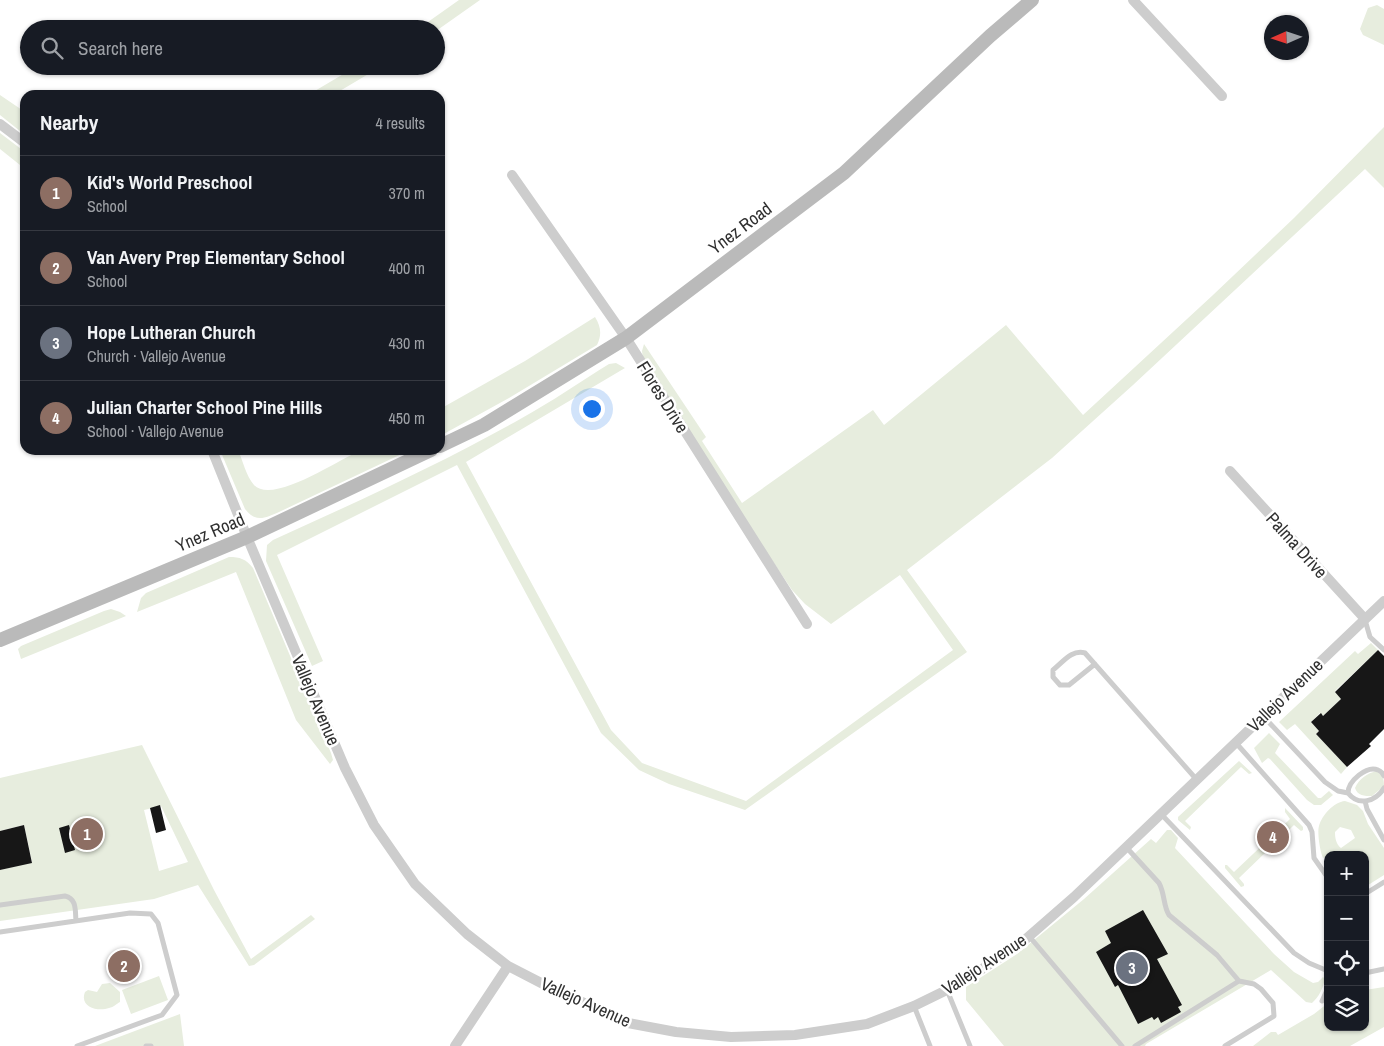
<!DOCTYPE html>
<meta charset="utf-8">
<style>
body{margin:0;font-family:"Archivo Narrow",sans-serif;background:#20242c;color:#f1f3f6}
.controls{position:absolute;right:15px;bottom:15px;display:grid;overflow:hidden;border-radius:10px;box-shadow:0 1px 4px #0004}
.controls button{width:45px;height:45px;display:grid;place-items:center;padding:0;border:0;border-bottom:1px solid #363941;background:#171b24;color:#f1f3f6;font:25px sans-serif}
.compass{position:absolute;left:1264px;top:15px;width:45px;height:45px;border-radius:50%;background:#171b24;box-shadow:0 1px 4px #0004;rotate:267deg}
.you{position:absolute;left:591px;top:408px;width:18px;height:18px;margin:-12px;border:4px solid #fff;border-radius:50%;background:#1a73e8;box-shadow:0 0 0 8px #1a73e833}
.badge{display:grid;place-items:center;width:32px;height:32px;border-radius:50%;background:#d93025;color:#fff;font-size:16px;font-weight:700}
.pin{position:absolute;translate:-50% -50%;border:2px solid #fff;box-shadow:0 1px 5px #0006}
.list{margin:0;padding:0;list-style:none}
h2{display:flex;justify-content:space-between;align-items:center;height:65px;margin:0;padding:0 20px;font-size:21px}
h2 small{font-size:16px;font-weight:400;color:#9ea1a6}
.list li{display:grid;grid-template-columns:32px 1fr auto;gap:15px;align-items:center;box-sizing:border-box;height:75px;padding:0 20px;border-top:1px solid #363941}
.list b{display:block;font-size:19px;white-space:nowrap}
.list p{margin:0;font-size:16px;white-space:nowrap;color:#9ea1a6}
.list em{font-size:16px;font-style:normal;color:#9ea1a6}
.icon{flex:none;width:28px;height:28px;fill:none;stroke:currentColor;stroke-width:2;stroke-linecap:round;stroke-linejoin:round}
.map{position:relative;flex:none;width:1384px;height:1046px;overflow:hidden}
.search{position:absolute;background:#171b24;box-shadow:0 1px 4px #0004;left:20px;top:20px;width:425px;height:55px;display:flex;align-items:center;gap:12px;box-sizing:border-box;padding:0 18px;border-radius:28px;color:#9ea1a6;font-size:19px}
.panel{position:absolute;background:#171b24;box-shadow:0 1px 4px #0004;left:20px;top:90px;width:425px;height:365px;border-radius:15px}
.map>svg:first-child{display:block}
</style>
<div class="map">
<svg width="1384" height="1046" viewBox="0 0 1384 1046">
<rect width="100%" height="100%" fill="#fff"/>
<path fill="#e7edde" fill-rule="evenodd" d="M459 0H480L436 31V29H418Z
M1377 5 1384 9V45L1363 35 1360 29 1368 8Z
M357 66H382L333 95H308Z
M0 95 25 112V135L0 115Z
M1384 127V188L1365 169 1133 385 1052 458 907 570 967 652 745 810 669 784 639 770 601 733 457 465 277 555 323 661 312 666 266 561 267 545 273 540C357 502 442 463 522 418 551 402 580 382 609 364L616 363 625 368 466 462 611 730 642 763 746 801 953 650 900 575 831 624 805 604 792 590 743 517 643 359 642 351 644 344 706 437 702 441 742 503 873 410 884 425 1006 325 1083 415 1213 295 1294 218Z
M0 133 25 152V169L0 149Z
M595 317C601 327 602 334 597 345L509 398 440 436V409L525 361Z
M220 450H238C243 461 246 476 254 485 273 505 339 459 360 451 370 447 399 450 410 450L279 512C265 518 256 523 245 509Z
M229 557C240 557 246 559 253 568L331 753 333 760 330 764 296 720 236 572 137 612 141 598 146 593Z
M111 609 120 612 126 616 21 659 18 649 21 646 104 611Z
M1371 643 1378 650 1335 691 1341 699 1323 716 1320 713 1311 722 1319 731 1316 734 1347 767 1341 774 1295 724 1287 730 1279 722 1355 651 1358 654Z
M1269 733 1280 744 1275 753 1318 798H1321L1329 791 1333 795 1321 805H1314L1307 800 1270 759 1268 758 1262 763 1254 748Z
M142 745 214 890 251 959 311 915 315 919 254 965 249 966 198 885 154 899 0 921V870L32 862 24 825 0 831V778ZM161 806 188 862 159 871 144 810Z
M1239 761 1252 773 1249 774 1241 767 1185 821 1191 827 1190 830 1178 820V817Z
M1377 771C1383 775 1384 779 1384 786L1372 796C1364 796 1358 796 1355 788 1359 779 1367 773 1377 771Z
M1345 801 1357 805 1363 811 1368 824 1384 848V875L1365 887V855H1328L1323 858C1320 852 1317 832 1319 826 1322 815 1334 802 1345 801ZM1340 827 1351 830 1355 838 1341 848C1336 844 1335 838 1335 832Z
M1285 808 1303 827V830L1301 831 1294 825 1239 878 1244 884V886L1241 887 1225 868V865H1227L1234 872 1290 819 1285 812Z
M1167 830H1171L1178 838 1175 848 1274 954 1294 972 1313 983 1318 982 1323 977 1325 979C1323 988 1319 997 1312 1003L1306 1002 1271 970 1146 1044 1145 1046H1004L966 1000V987L1017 954 1084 899 1151 839 1156 843Z
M159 976 168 1000 131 1014 122 990Z
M110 983 120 992V1002C116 1004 114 1007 109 1008 98 1012 79 1007 85 992L88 990 97 992 102 984Z
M1384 987V1027L1350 1046H1253L1271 1032H1276L1278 1035 1314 1014 1328 1003V1027H1365V990Z
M180 1014 184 1046H95Z"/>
<path fill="#171717" d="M1378 650 1384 656V729L1369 744 1371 746 1347 767 1316 734 1319 731 1311 722 1321 713 1323 716 1341 699 1335 692Z
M160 805 166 830 156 833 150 808Z
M24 825 32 863 0 870V831Z
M69 825 75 850 65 853 59 828Z
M1143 910 1168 954 1157 959 1182 1005 1178 1007 1181 1012 1161 1023 1158 1017 1154 1020 1152 1017 1138 1024 1118 985 1115 987 1096 952 1111 943 1105 931Z"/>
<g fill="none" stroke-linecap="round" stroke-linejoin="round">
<path stroke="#cdcdcd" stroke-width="5" d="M1365 620 1370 637 1384 650
M1095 664 1069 685H1060L1053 677V670C1063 662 1072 649 1085 653L1197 780
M1263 716 1325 782 1338 791 1348 793
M1236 743 1309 825 1312 832 1314 858 1328 878
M1384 776C1383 774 1381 771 1378 770 1367 765 1348 781 1348 793 1359 807 1376 801 1384 788
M1365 801 1367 809 1384 840
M1161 814 1294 953 1309 963 1328 971
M1126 847 1159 883C1165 894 1163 905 1169 915L1217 955 1239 981 1254 984 1261 989 1273 1003 1274 1016 1225 1046
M1365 894 1384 882
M0 905 65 896C77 899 75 910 76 921
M0 932 130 913 151 914 158 923 177 995 162 1015 77 1046
M1029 936 1122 1046
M1365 973 1384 969
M947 990 970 1046
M1322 1001 1328 988
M914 1006 930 1046
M146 1046H151
M1135 1046 1239 981"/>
<path stroke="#cdcdcd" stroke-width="10" d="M1133 0 1222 96
M0 124 25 143
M512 175 626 338 807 624
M212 450 247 537 345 768 374 825 415 884 467 934 508 966 545 985 628 1023 676 1032 731 1037 795 1035 867 1024 914 1006 959 984 1019 945 1074 897 1384 601
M1230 471 1365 619
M455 1046 508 966"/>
<path stroke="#bababa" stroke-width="14" d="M440 446 484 425 626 338 844 173 990 36 1032 0
M0 640 247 537 431 450"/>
</g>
<g text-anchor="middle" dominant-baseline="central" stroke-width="5" stroke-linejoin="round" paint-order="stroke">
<g font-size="18" fill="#303030" stroke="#fff">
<text transform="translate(740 228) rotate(-37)">Ynez Road</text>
<text transform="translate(663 397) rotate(58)">Flores Drive</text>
<text transform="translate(210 532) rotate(-23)">Ynez Road</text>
<text transform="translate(1297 545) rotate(48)">Palma Drive</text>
<text transform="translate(1285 695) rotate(-44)">Vallejo Avenue</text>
<text transform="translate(316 700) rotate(67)">Vallejo Avenue</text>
<text transform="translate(984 964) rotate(-33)">Vallejo Avenue</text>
<text transform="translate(586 1002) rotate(24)">Vallejo Avenue</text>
</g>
</g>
</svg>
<div class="controls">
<button>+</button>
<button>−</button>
<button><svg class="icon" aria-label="locate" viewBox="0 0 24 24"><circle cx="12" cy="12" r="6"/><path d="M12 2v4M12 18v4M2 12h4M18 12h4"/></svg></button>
<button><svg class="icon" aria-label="layers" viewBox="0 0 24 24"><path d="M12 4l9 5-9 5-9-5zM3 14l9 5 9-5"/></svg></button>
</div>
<svg class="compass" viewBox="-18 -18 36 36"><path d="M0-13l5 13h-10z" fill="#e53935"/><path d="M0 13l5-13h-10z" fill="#9ea1a6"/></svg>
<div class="you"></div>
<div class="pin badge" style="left:87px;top:834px;background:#8d6e63">1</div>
<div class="pin badge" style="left:124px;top:966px;background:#8d6e63">2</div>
<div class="pin badge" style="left:1132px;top:968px;background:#6b7280">3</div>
<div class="pin badge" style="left:1273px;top:837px;background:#8d6e63">4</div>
<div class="search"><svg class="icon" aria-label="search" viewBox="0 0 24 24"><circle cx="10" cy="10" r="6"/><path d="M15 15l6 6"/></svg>Search here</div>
<section class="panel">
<h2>Nearby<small>4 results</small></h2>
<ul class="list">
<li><span class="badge" style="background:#8d6e63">1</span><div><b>Kid's World Preschool</b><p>School</p></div><em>370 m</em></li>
<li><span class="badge" style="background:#8d6e63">2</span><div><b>Van Avery Prep Elementary School</b><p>School</p></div><em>400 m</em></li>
<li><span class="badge" style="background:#6b7280">3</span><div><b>Hope Lutheran Church</b><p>Church · Vallejo Avenue</p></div><em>430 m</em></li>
<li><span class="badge" style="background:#8d6e63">4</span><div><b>Julian Charter School Pine Hills</b><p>School · Vallejo Avenue</p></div><em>450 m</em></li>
</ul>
</section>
</div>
